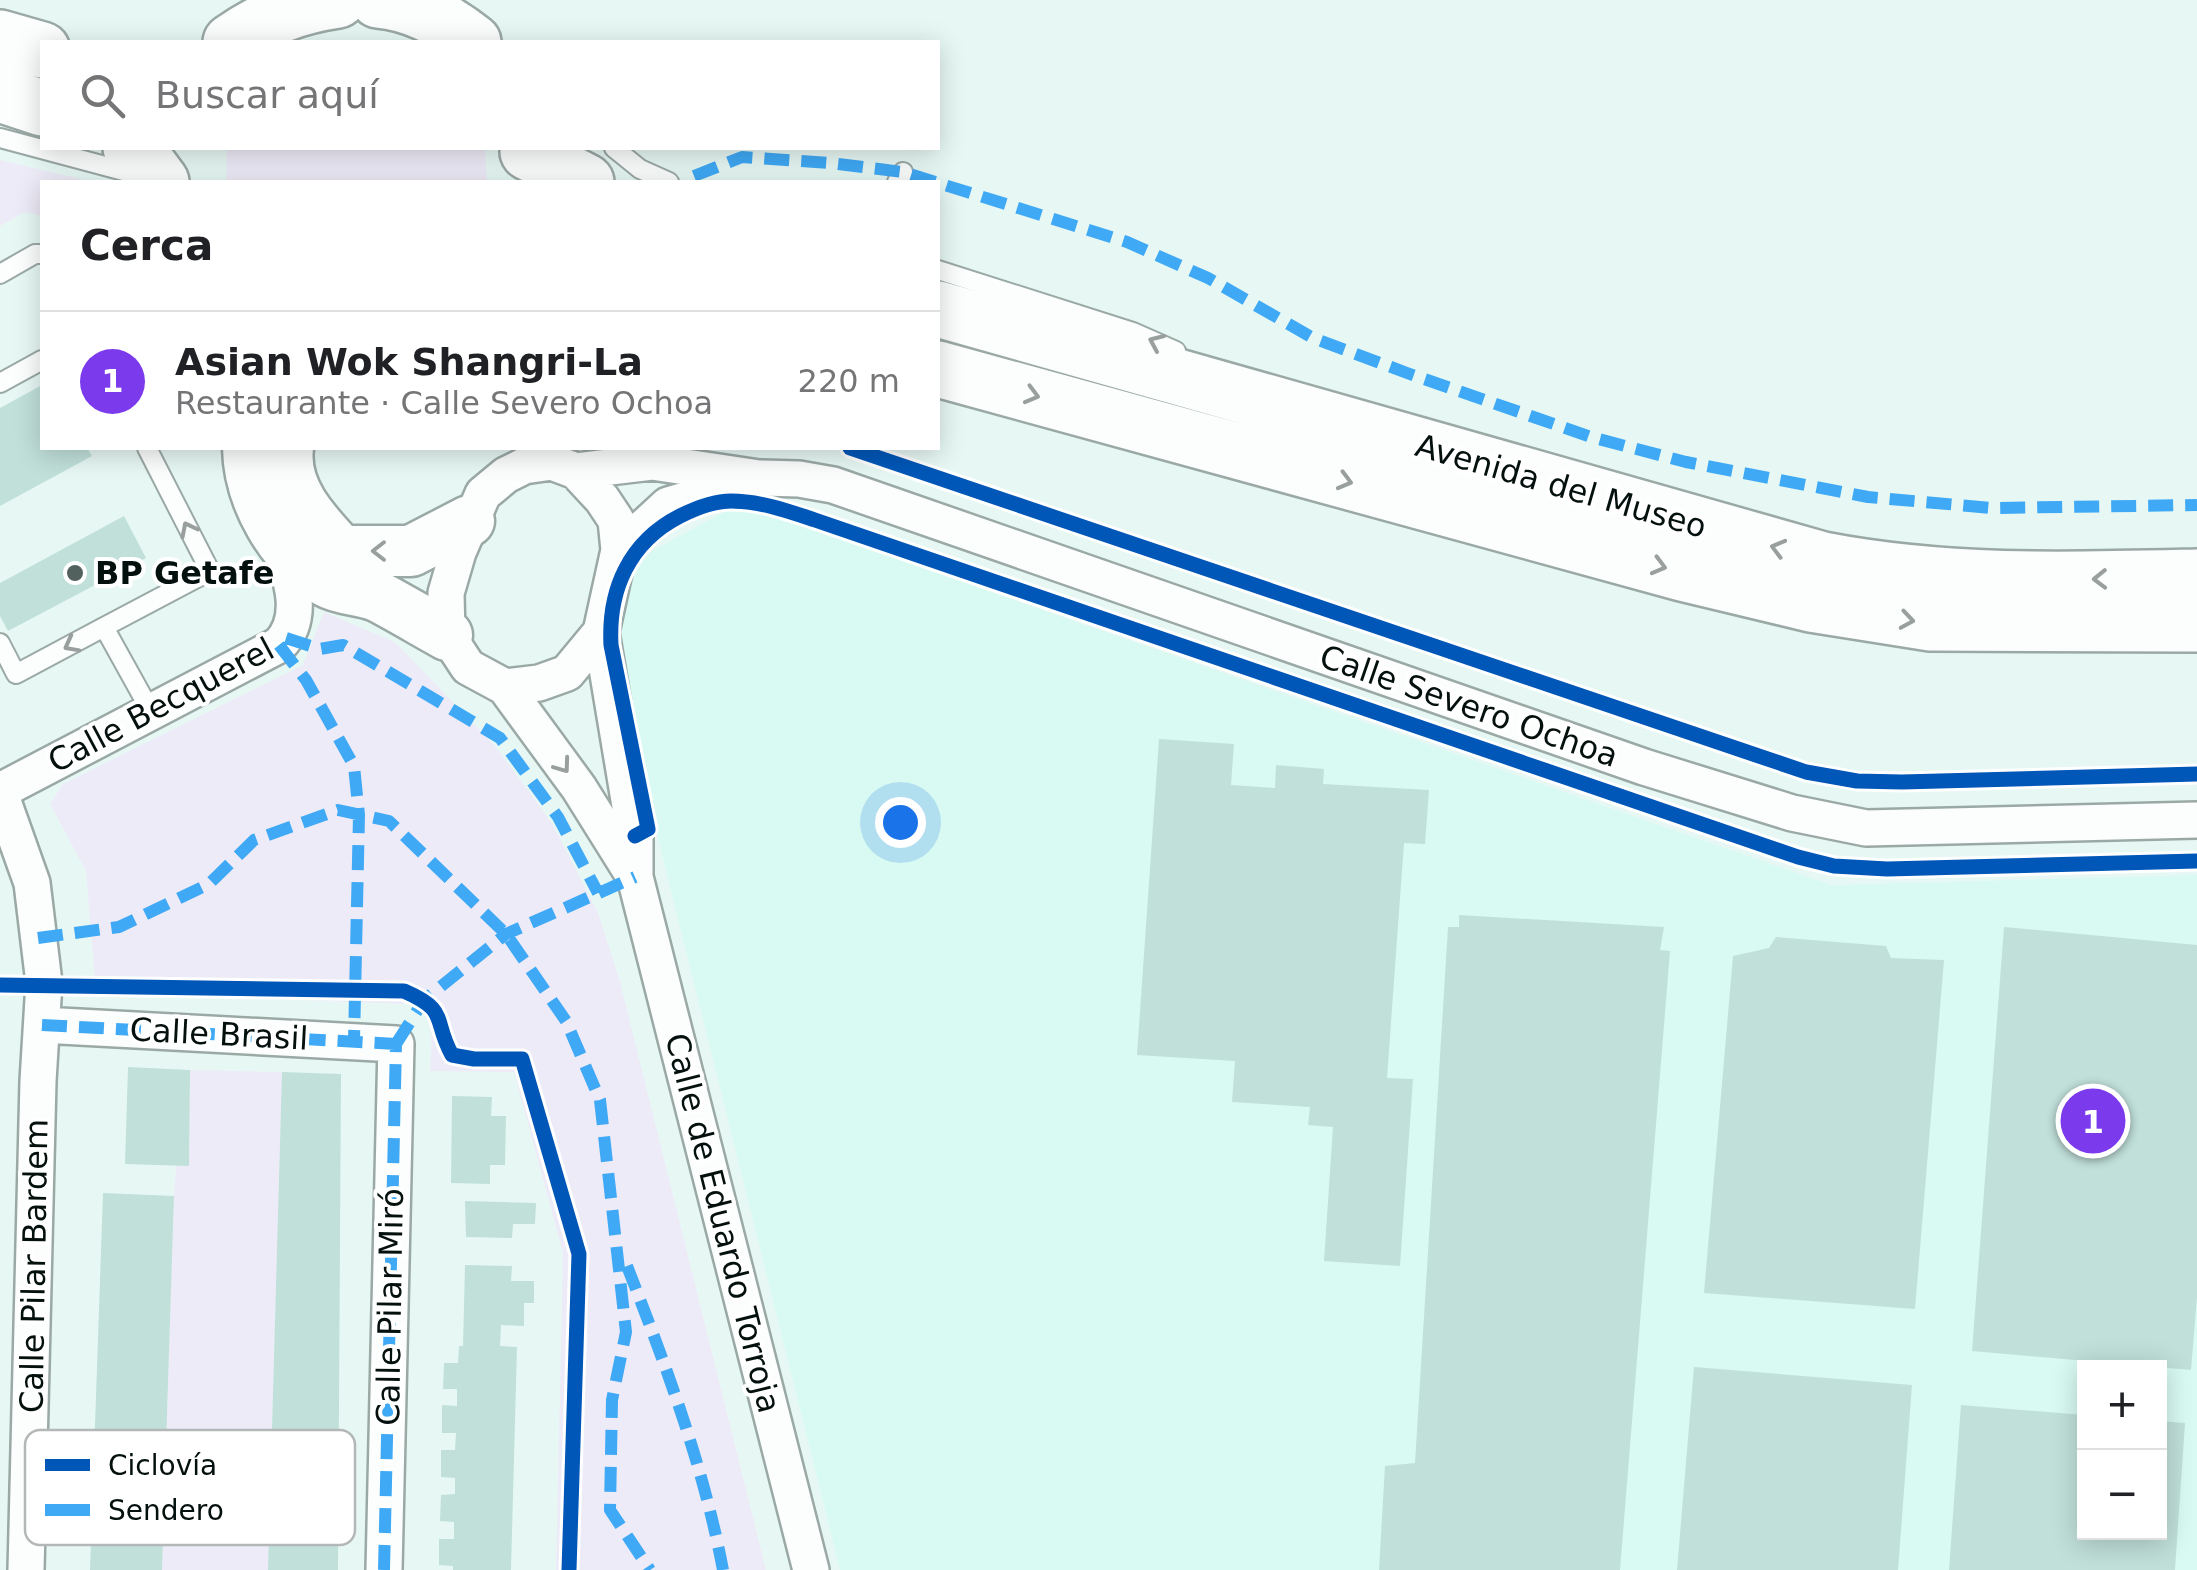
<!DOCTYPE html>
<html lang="es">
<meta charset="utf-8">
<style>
body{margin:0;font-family:"DejaVu Sans",sans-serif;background:#f6f6f6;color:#202124}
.controls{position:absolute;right:30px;bottom:30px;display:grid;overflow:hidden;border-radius:0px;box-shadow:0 5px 25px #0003}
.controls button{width:90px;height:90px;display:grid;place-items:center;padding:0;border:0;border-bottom:2px solid #e0e0e0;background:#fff;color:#202124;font:50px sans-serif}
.you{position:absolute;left:900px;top:822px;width:35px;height:35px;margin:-25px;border:8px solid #fff;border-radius:50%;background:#1a73e8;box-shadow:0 0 0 15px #1a73e833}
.badge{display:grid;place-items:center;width:65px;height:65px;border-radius:50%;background:#7c3aed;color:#fff;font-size:32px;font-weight:700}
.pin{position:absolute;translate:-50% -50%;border:5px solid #fff;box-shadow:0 2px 10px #0006}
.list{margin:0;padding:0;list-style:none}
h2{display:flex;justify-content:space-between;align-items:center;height:130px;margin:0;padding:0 40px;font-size:42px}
h2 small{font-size:32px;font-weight:400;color:#757577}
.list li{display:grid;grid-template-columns:65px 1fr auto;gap:30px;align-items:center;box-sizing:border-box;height:140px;padding:0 40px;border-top:2px solid #e0e0e0}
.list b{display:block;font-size:38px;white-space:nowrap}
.list p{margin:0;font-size:32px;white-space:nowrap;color:#757577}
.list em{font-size:32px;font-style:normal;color:#757577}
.icon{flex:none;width:55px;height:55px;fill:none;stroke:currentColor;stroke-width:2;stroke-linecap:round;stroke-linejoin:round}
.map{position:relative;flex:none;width:2197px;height:1570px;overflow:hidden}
.search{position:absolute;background:#fff;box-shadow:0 5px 25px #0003;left:40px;top:40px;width:900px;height:110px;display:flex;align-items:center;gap:25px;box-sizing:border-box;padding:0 35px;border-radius:0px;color:#757577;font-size:38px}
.panel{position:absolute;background:#fff;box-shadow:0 5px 25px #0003;left:40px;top:180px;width:900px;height:270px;border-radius:0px}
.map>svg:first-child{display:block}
</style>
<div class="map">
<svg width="2197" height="1570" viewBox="0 0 2197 1570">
<rect width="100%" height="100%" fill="#e7f8f4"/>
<path fill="#d8faf2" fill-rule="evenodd" d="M739 504 1831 885 2197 875V1570H840L617 673 616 610 643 556ZM2084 1368H2160V1532H2084Z"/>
<path fill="#eeebf8" d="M227 148H485L487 182H226Z
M0 160 93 182H42V216L25 212 0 226Z
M324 612 395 642 495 746 552 823 598 913 619 978 766 1570H556L563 1253 514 1072 430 1071C431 1044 438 1015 409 1004L96 993 86 871 50 804 63 784 303 665Z
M190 1070 282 1072 268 1570H162L174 1196 176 1166H189Z"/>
<path fill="#c1e0da" d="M42 385V448H87L92 456 0 506V408Z
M124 516 146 558 8 631 0 616V583Z
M1159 739 1234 744 1231 785 1275 788 1276 765 1324 769 1323 784 1429 790 1425 844 1404 843 1387 1078 1413 1079 1400 1266 1324 1261 1333 1127 1308 1125 1310 1107 1232 1102 1235 1061 1137 1055Z
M1459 915 1664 927 1660 950 1670 951 1620 1570H1379L1385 1466 1415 1463 1448 927H1459Z
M2004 927 2197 945V1297L2191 1370 1972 1351Z
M1776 937 1886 946 1891 958 1944 960 1915 1309 1704 1293 1733 956 1769 948Z
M128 1067 190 1070 189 1166 125 1164Z
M282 1072 341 1074 338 1570H268Z
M452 1096 492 1097 491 1116H506L505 1165H490V1184L451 1183Z
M103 1193 174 1196 162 1570H90Z
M465 1201 536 1203 535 1224H513L512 1238 466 1237Z
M465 1265 512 1266 511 1281H534V1303H524V1326L501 1325 500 1346 517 1347 511 1570H453V1566L439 1565V1539H454V1522L440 1521 441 1495 455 1494V1478L441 1477V1450H455L456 1433H442V1405L457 1406V1389H443L444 1363H458L459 1346H463Z
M1694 1367 1912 1385 1898 1570H1677Z
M1961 1405 2084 1415V1532H2160V1421L2185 1423 2175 1570H1949Z"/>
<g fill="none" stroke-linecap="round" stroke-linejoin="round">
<defs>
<path id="lane" d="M0 138 135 174
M614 148 640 169 669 182
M897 182 903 172V182
M938 270 1133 332 1176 351
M0 274 35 254H42
M0 383 42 360
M104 627 210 571 147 448
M0 643 16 674 104 627 150 710"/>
<path id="street" d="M552 462 576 471 602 499 616 520 619 550 601 632 567 673 539 683 505 687 468 667 447 635 446 593 458 552 483 494 506 475 524 466Z
M576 471 652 462 759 478 799 479 833 485 1644 767 1792 813 1866 828 2197 820
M619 550 668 505 747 482
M601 632 635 836V877L811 1570
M505 687 579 788 634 876
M0 791 279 645C306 618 291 578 281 547
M0 793 32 883 44 983 38 1081 26 1570
M42 1025 396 1044 384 1570"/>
<path id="secondary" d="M248 448C249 499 281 557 327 582 343 591 363 589 379 597 402 609 425 623 447 635
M288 448C283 490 314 522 341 551H411L469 521"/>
<path id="highway" d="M378 0C414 3 445 20 473 42
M0 38 42 50
M231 42C265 18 297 6 338 0
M0 94 42 108
M131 148 138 151 161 182
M528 152 586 182
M938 309 1823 560C1947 584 2071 580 2197 577
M938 369 1682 573 1811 604 1931 623 2197 624"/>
</defs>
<use href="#lane" stroke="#9ba9a6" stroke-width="22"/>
<use href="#street" stroke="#9ba9a6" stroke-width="40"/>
<use href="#secondary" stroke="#9ba9a6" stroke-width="55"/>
<use href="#highway" stroke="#9ba9a6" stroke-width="60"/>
<use href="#lane" stroke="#fbfefd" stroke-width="18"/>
<use href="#street" stroke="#fbfefd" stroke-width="35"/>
<use href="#secondary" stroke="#fbfefd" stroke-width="50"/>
<use href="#highway" stroke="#fbfefd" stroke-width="55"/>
<path stroke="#3fa9f5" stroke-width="12" stroke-dasharray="25 12" stroke-linecap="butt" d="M694 176 742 157 830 163 903 172 1127 242 1208 278 1313 338 1407 373 1591 437 1686 462 1868 497 1992 508 2197 505
M286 638 320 649 343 645 500 738 558 817 598 893
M279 645 306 680 354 766 359 815 354 1041
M38 938 119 927 209 884 254 840 338 810 389 821 506 934 566 1021 600 1100 626 1332 612 1400 610 1510 650 1570
M42 1025 396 1044
M396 1044 424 1000 506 934 635 877
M627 1266C666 1366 703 1464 723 1570
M384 1570 396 1044"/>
<defs>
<path id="cycleway" d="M850 448 1806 772 1857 781 1902 782 2197 774
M635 836 648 829 611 645C608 590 629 542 680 516 696 508 713 501 731 501 760 501 788 511 815 520L1798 857 1834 866 1887 869 2197 861
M0 985 404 991C450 1011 432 1019 452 1055L474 1059H522L579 1254 569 1570"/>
</defs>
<use href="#cycleway" stroke="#fff" stroke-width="21"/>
<use href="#cycleway" stroke="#0057b8" stroke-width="15"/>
</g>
<defs><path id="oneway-chevron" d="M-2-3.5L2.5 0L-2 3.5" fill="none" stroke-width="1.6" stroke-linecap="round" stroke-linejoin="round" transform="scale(2.5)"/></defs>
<g stroke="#989f9d">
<use href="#oneway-chevron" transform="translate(1156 342) rotate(-156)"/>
<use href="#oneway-chevron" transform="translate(1032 395) rotate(15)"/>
<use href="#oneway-chevron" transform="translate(1345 481) rotate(15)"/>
<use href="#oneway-chevron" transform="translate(188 529) rotate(-117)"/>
<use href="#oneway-chevron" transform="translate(1778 548) rotate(-165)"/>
<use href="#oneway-chevron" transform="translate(379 551) rotate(-180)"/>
<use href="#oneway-chevron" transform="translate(1659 566) rotate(15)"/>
<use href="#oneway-chevron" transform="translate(2100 579) rotate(179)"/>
<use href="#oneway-chevron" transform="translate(1907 620) rotate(9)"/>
<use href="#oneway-chevron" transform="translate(71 645) rotate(152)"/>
<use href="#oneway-chevron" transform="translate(563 766) rotate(54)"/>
</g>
<circle fill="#53615e" stroke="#fff" stroke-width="4" cx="75" cy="573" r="10"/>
<g text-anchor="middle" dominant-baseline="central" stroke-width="8" stroke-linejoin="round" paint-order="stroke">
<g font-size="32" fill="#04100e" stroke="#fff">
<text transform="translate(1561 486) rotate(16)">Avenida del Museo</text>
<text transform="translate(161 705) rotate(-28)">Calle Becquerel</text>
<text transform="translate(1469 706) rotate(19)">Calle Severo Ochoa</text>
<text transform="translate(219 1034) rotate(3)">Calle Brasil</text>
<text transform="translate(723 1223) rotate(76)">Calle de Eduardo Torroja</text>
<text transform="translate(34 1266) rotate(-89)">Calle Pilar Bardem</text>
<text transform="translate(390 1307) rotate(-89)">Calle Pilar Miró</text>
</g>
<g font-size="32" font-weight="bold" fill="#04100e" stroke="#fff" text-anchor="start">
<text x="95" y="573">BP Getafe</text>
</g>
</g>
<rect x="25" y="1430" width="330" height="115" rx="15" fill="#fff" stroke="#b4b7b7" stroke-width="2.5"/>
<rect x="45" y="1459" width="45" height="12" fill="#0057b8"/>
<rect x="45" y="1504" width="45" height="12" fill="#3fa9f5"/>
<g font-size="28" fill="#04100e">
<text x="108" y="1475">Ciclovía</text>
<text x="108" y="1520">Sendero</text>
</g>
</svg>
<div class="controls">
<button>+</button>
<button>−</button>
</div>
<div class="you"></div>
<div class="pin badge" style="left:2093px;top:1121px">1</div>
<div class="search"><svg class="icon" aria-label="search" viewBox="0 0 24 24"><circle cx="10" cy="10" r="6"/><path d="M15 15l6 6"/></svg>Buscar aquí</div>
<section class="panel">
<h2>Cerca<small></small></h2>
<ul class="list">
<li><span class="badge">1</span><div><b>Asian Wok Shangri-La</b><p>Restaurante · Calle Severo Ochoa</p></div><em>220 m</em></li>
</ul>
</section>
</div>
